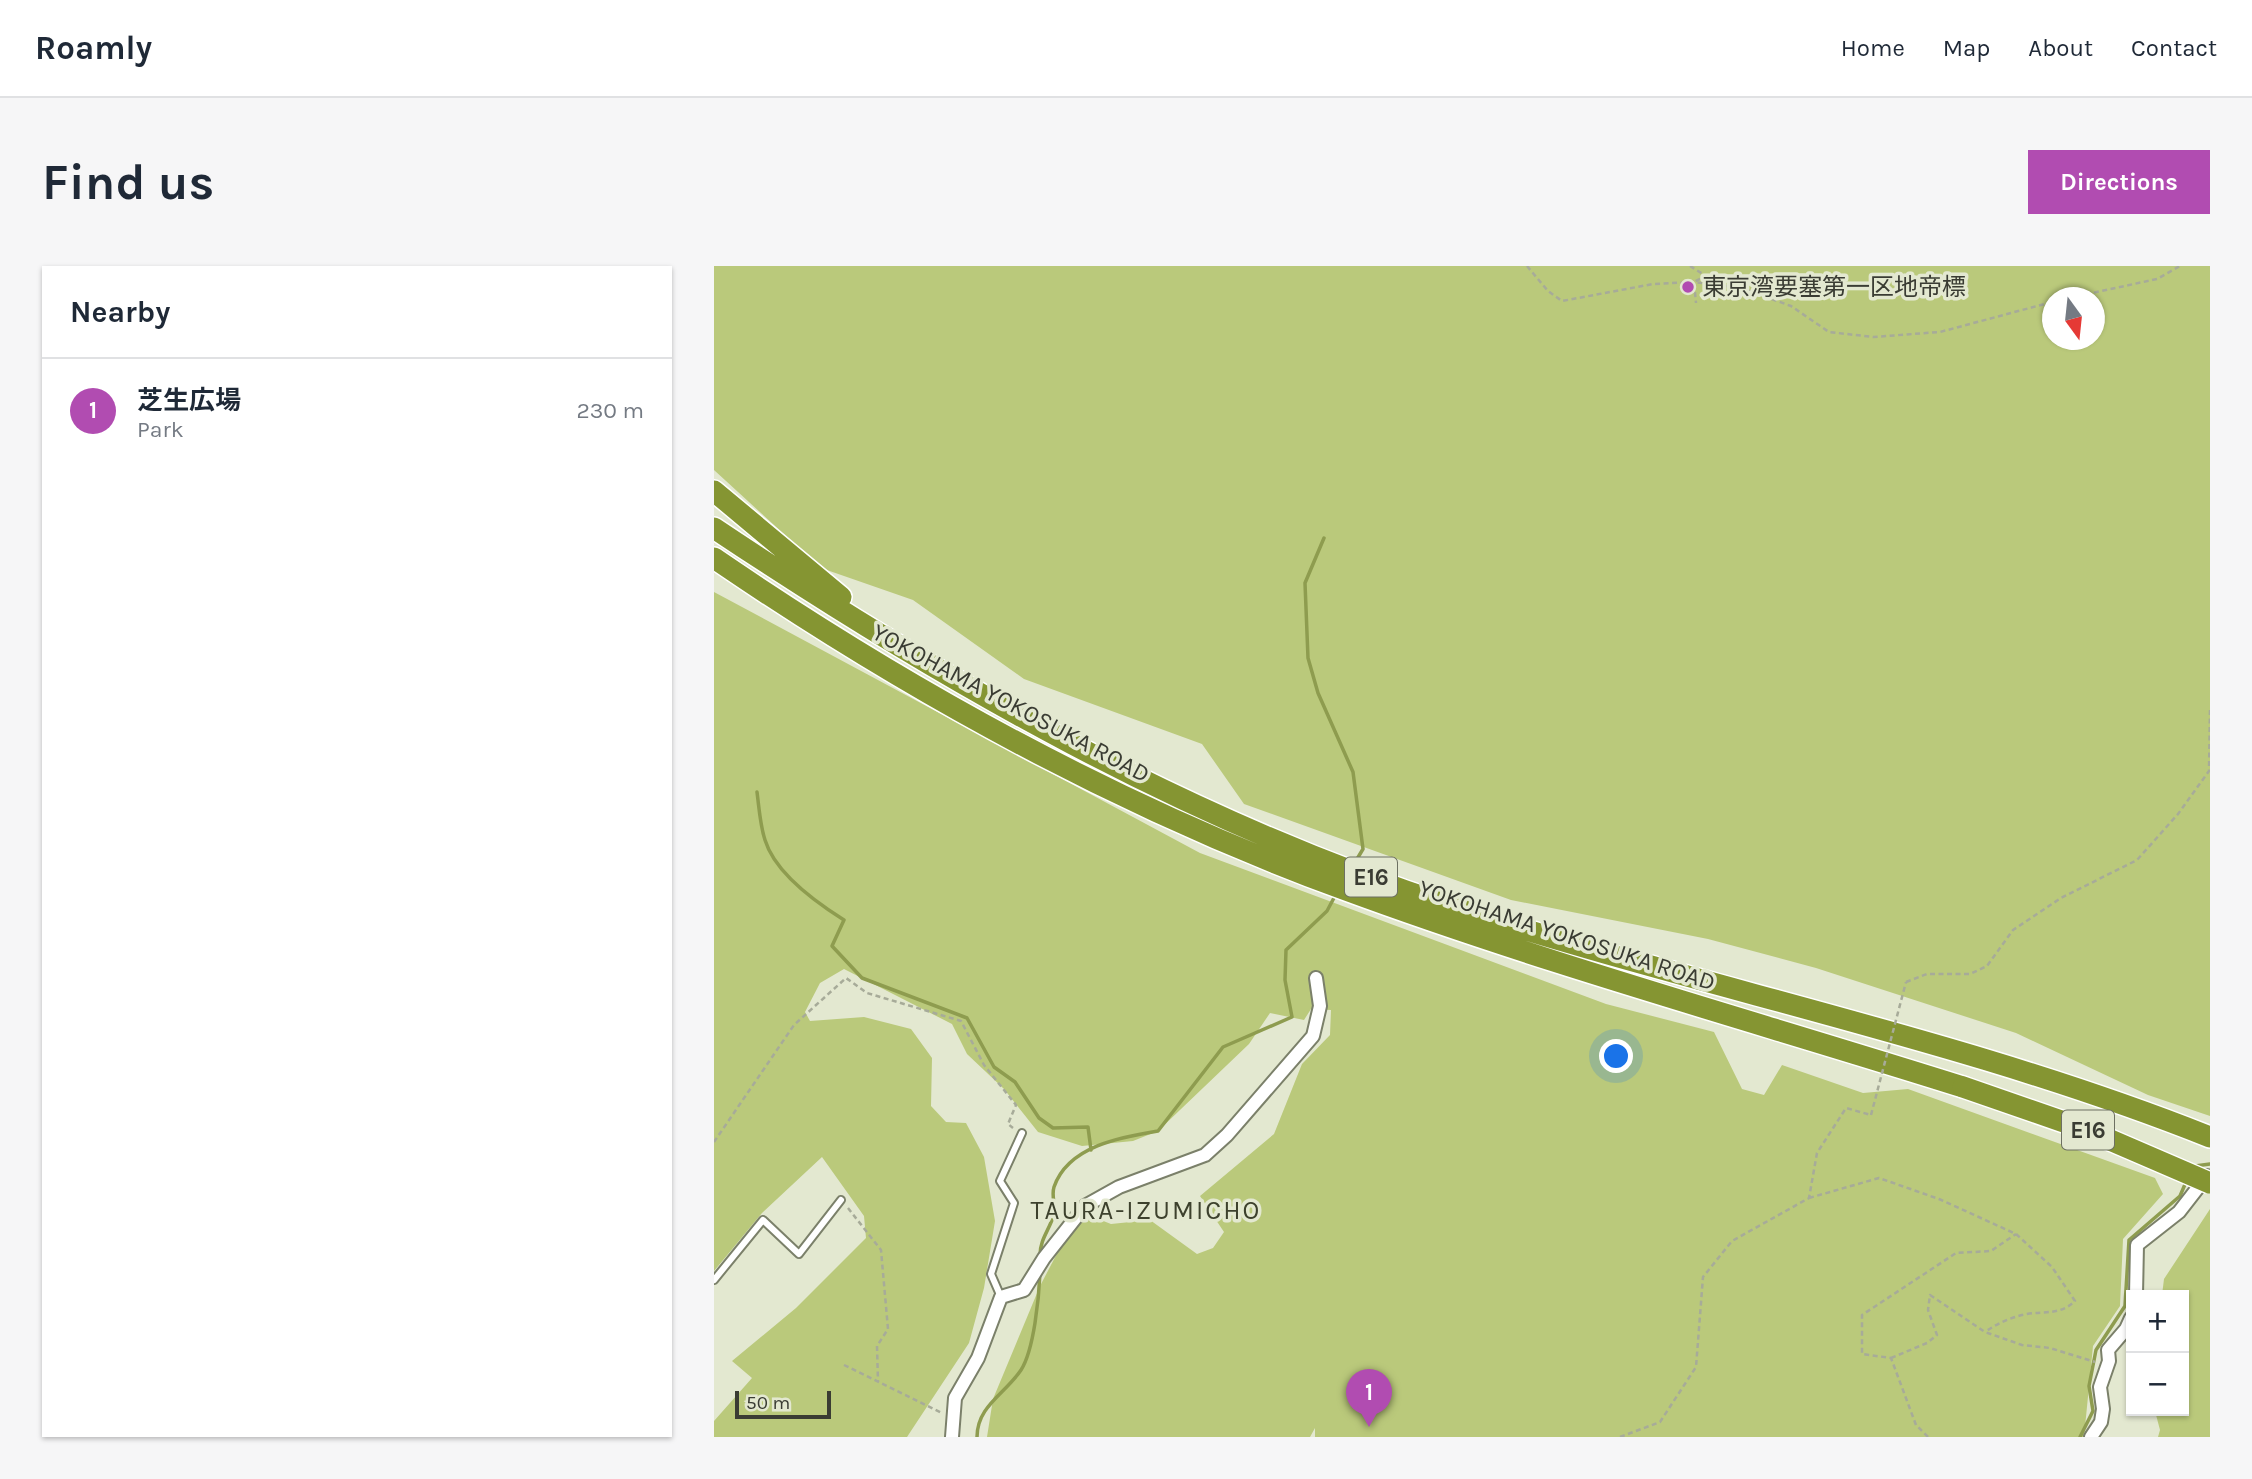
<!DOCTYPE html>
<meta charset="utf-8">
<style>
body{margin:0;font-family:Karla,"Noto Sans JP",sans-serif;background:#f6f6f7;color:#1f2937}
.controls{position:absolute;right:21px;bottom:21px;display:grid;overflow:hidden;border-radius:0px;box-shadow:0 2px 5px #0004}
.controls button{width:63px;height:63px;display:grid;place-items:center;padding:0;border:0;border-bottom:2px solid #e0e1e3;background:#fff;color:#1f2937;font:35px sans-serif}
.compass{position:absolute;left:1328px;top:21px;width:63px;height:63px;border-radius:50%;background:#fff;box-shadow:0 2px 5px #0004;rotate:165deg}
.scale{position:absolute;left:21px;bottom:18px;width:96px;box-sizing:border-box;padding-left:7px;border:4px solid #3a3c33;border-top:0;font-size:19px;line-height:24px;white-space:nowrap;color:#3a3c33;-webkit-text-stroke:5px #e3e8d0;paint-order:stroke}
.you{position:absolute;left:903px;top:791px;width:24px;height:24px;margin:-18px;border:5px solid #fff;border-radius:50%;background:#1a73e8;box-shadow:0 0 0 10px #1a73e833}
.badge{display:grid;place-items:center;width:46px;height:46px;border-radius:50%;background:#b14cb1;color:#fff;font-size:23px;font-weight:700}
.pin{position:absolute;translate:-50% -58px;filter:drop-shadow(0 2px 4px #0008)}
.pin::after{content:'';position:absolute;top:37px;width:24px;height:21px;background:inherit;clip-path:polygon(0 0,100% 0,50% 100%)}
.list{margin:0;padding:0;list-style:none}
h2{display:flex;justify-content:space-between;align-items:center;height:91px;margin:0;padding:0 28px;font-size:30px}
h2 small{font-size:23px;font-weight:400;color:#747a83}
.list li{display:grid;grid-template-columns:46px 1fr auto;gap:21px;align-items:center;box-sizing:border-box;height:105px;padding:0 28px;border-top:2px solid #e0e1e3}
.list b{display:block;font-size:26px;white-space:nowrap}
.list p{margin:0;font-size:23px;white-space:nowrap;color:#747a83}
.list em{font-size:23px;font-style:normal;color:#747a83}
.map{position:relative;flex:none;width:1496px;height:1171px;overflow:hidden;border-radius:0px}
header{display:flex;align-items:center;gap:42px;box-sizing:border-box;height:98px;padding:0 35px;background:#fff;border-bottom:2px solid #e0e1e3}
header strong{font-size:33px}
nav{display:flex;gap:38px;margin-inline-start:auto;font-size:24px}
.intro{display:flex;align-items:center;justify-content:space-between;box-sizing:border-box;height:168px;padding:0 42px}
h1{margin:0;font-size:49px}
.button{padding:18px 32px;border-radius:0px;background:#b14cb1;color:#fff;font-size:24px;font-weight:700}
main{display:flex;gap:42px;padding:0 42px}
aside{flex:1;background:#fff;border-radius:0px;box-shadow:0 2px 5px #0004}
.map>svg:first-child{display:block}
</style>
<header>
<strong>Roamly</strong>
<nav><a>Home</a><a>Map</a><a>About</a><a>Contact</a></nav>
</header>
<div class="intro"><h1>Find us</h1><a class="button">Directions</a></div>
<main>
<aside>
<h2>Nearby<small></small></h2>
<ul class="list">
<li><span class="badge">1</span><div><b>芝生広場</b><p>Park</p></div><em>230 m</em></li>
</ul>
</aside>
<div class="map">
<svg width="1496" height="1171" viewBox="0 0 1496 1171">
<rect width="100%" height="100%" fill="#e3e8d0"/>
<path fill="#bac97b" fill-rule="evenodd" d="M0 0H1496V850L1434 829 1302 767 1102 702 994 673 797 634 530 538 488 478 310 413 199 334 107 302 0 204ZM1338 32H1380V74H1338Z
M0 326 486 587 892 738 1000 766 1028 823 1050 829 1068 799 1149 827 1194 823 1441 912 1449 928 1409 973 1406 1040 1379 1080 1370 1171H601V1162L596 1171H273L279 1133 326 1020 348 978 374 949 397 958 436 954 483 988 499 982 510 966 486 930 560 868 588 798 616 769 617 744 597 743 590 754 556 747 535 778 444 865 419 875 368 880 324 866 290 823 253 788 238 758 130 703 106 717 91 746 96 755 150 751 197 763 218 792 217 840 232 856 252 857 270 891 281 955 270 1022 255 1077 193 1171H0V1155L38 1112 18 1095 82 1042 152 972 150 950 108 891 48 947 0 1005Z
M1496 943V1171H1444L1446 1164 1441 1145H1470V1029H1448L1450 1013Z"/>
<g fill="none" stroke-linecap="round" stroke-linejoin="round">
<path stroke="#8e9c4f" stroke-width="3.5" d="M610 272 591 317 594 392 604 427 639 506 649 583 640 598
M43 526C45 541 46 559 51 574 61 607 103 637 130 654L118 680 148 712 253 752 280 801 301 816 325 852 339 862 374 861 377 884
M1481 900 1496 898
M326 989C326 973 336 963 340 948 342 940 337 930 340 921 354 880 407 871 444 865L509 781 578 751 571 714 572 684 613 645 622 628
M263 1171C263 1140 291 1128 307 1104 320 1084 325 1031 326 1007
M1366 1171 1379 1145 1375 1120 1382 1084 1411 1040 1415 974 1466 930 1472 916"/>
<defs>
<path id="service" d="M0 1014 49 954 85 988 127 934
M287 1031 277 1008 300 937 286 915 308 867"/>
<path id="minor" d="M1422 1029 1423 979 1465 946 1493 910
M238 1171 241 1132 264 1092 287 1031 310 1024 330 992 371 940 405 921 491 889 513 869 599 770 606 740 602 712
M1377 1171 1387 1156 1389 1143 1386 1121 1395 1095 1394 1084 1412 1063 1417 1052"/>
<path id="motorway" d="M0 225 127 331
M0 262C230 416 474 555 739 641 990 723 1250 773 1496 871
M0 292C196 426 406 541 629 623 832 698 1043 756 1249 821"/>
</defs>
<use href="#service" stroke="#7b806a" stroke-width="10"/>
<use href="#minor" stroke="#7b806a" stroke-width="16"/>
<use href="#motorway" stroke="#fff" stroke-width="24"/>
<path stroke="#a7ab99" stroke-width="2.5" stroke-dasharray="5 3.5" stroke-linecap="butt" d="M813 0 834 25 848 35 939 18 980 16 1027 22 1077 40 1115 66 1159 71 1226 66 1338 36
M976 0 992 10 980 16 982 37
M1355 32 1443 13 1466 0
M1192 716 1213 708H1256L1273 700 1299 664 1347 632 1423 594 1464 548 1495 505 1496 443
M0 876 80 759 132 712 153 727 247 755 270 799 302 839 294 858 299 862
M1095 932 1165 912 1225 933 1302 968 1338 1001 1361 1035C1346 1049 1333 1045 1313 1048 1297 1051 1284 1057 1271 1066
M134 942 167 984 174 1063 163 1080 164 1116
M1177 1092 1213 1077 1223 1069 1214 1044 1216 1029 1271 1066 1308 1079 1336 1082 1381 1096
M130 1099 228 1147
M906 1171 946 1156 982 1101 989 1011 1018 975 1095 932 1103 887 1132 842 1157 849
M1214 1171 1202 1159 1177 1092 1148 1088V1049L1242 987 1277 985 1302 968"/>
<use href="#service" stroke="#fff" stroke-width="6"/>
<use href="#minor" stroke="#fff" stroke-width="12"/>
<use href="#motorway" stroke="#859532" stroke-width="21"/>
<defs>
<path id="motorway-bridge" d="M1249 821 1373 864 1496 917"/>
</defs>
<use href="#motorway-bridge" stroke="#fff" stroke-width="24" stroke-linecap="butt"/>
<path stroke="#a7ab99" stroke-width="2.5" stroke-dasharray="5 3.5" stroke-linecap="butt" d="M1157 849 1192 716"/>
<use href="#motorway-bridge" stroke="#859532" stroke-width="21"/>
</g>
<circle fill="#b14cb1" stroke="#e3e8d0" stroke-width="2.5" cx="974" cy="21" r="7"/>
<g text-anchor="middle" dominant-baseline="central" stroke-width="7" stroke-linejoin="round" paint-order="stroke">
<g fill="#e3e8d0" stroke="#6d7062" stroke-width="2">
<rect x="631" y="591.5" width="52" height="39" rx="5"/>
<rect x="1348" y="844.5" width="52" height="39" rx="5"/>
</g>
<g font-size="23" font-weight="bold" fill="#3a3c33">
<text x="657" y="611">E16</text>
<text x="1374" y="864">E16</text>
</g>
<g font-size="24" fill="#3a3c33" stroke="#e3e8d0" text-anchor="start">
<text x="988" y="21">東京湾要塞第一区地帝標</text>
</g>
<g font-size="24" fill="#3a3c33" stroke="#e3e8d0">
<text transform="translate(297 437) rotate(28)">YOKOHAMA YOKOSUKA ROAD</text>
<text transform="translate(853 669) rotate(18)">YOKOHAMA YOKOSUKA ROAD</text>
</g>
<g font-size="26" letter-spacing="2" fill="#3d412d" stroke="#e3e8d0">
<text x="432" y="944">TAURA-IZUMICHO</text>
</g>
</g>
</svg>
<div class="controls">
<button>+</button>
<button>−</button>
</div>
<svg class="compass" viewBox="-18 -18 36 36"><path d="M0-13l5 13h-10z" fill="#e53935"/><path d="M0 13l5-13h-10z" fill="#747a83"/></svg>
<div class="scale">50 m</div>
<div class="you"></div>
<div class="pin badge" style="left:655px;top:1161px">1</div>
</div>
</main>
